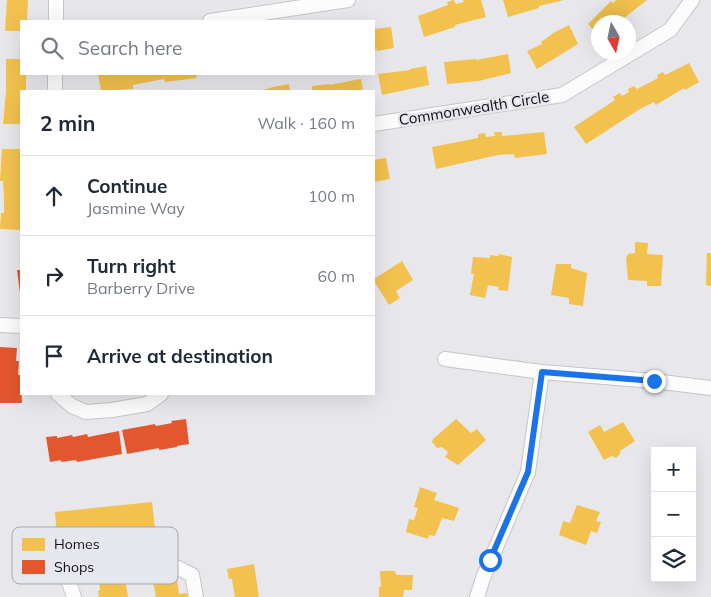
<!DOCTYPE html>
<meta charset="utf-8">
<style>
body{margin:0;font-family:Mulish,sans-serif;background:#f6f6f7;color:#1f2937}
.controls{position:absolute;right:15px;bottom:15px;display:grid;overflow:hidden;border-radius:0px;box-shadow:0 5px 20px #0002}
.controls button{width:45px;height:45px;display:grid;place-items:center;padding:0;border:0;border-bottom:1px solid #e0e1e3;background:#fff;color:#1f2937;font:25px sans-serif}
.compass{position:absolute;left:591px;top:15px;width:45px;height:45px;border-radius:50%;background:#fff;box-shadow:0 5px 20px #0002;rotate:171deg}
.stop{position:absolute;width:15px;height:15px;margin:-11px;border:4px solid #1a73e8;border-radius:50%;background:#fff}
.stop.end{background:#1a73e8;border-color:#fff;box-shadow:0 1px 5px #0008}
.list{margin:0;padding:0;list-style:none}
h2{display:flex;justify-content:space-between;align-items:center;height:65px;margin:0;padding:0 20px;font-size:21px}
h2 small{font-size:16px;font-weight:400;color:#747a83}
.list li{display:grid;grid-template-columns:32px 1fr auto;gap:15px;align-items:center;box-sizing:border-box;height:80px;padding:0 20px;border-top:1px solid #e0e1e3}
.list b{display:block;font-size:19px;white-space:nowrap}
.list p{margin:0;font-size:16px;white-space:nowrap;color:#747a83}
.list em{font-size:16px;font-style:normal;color:#747a83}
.icon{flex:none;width:28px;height:28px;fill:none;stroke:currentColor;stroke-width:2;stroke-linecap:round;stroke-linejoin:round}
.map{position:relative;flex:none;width:711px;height:597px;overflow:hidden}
.search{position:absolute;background:#fff;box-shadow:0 5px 20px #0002;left:20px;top:20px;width:355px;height:55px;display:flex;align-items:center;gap:12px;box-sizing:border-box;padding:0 18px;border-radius:0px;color:#747a83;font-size:19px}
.panel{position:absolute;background:#fff;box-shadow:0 5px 20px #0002;left:20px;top:90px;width:355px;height:305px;border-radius:0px}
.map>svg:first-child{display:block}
</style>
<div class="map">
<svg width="711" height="597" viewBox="0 0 711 597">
<rect width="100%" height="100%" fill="#e8e8ec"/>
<path fill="#f2c14e" d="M7 0H28L27 21H21V31H5Z
M453 0H454L456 4 464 2 463 0H481L486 17 455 25V27L424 37 418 16 448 5 447 2Z
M503 0H564L539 6V8L508 17Z
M616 0H647L619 22H598V35L588 24 611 1 613 3Z
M569 25 578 44 537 69 527 51 542 44 541 42 555 32Z
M391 27 394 48 377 51V49L374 50V29Z
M508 54 511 73 479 81 447 84 444 62 476 59V60Z
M6 59H21V74L26 75V91H21V124H3L6 91Z
M689 63 699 82 685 90 684 88 656 105 654 102 640 109 586 144 574 127 615 100 613 97 620 93 622 96 629 92 628 89 634 86 637 89 658 78 657 75 663 72 665 75Z
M426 66 429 85 382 95 378 74 410 70V69Z
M98 74H196L197 78 165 82 164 79 133 85V89L101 91Z
M361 79 363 91H312V86L329 84V85Z
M289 84 290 91H260L273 87Z
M494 132H502V136L544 132 547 154 515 158 514 154 498 155 436 169 432 147 478 138V134L485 133 486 137 495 136Z
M2 149H21V230L0 229 1 213H4V198L3 181H0Z
M386 158 390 179 374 182V160Z
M635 242 648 243 647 254 663 255 661 286H647V281L628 280 626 258 628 254 635 253Z
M707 253H711V286L706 285Z
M499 254 512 257 508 291 498 290 499 287 488 285 485 298 470 295 474 274H471L473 257 490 258V255L498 256Z
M402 261 413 280 396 291 400 298 389 305 374 281V279Z
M556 264H571V268L587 273 583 306 569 304V298L551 295Z
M456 419 471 433 477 429 486 440 458 465 445 457 448 452 442 447 437 448 432 442 433 439Z
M623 422 635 441 620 451V454L616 458 612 456 604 460 588 432 600 425 604 432Z
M420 487 437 493 434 500 459 508 454 521 442 518 435 536 429 535 428 539 406 532 409 519 414 520 418 508 414 507Z
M152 502 155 528 140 529V532L126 533V531L93 536V532L57 538 55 512Z
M577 505 600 512 596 521 601 522 597 533 591 531 586 545 559 535 563 521 570 523Z
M254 564 259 597H235L232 579H229L227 569Z
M124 571 128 597H99L98 591 100 590 98 575Z
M380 571H395L396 575H413L412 590H404L403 597H379V587H381Z
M177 579 179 594 188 593V597H156L153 582Z"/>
<path fill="#e4572e" d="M17 270H21V293H20Z
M0 347 17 348 16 361H19L18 375H21L22 403H0Z
M186 419 189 444 177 446V447L159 450V448L127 454 122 430 155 424 156 426 172 423 171 421Z
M119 431 122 454 77 462 76 460 61 462V460L50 462 46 437 57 436V438L72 435 73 437 87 434 88 437Z"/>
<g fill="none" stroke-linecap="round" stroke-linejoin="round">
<defs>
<path id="minor" d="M56 21V0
M210 21 348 0
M55 91V74
M374 124 562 95 670 30 692 0
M0 325 21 326
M445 359 542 372 654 381 711 388
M58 394 72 406 86 412 112 410 147 404 161 394
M21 538C52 553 64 563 74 597
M67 578 80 566 109 554 146 552 192 575 196 597
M477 597 483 578 528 472 542 372"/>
</defs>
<use href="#minor" stroke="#c5c5c8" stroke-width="16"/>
<use href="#minor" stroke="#fcfcfc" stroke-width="14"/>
</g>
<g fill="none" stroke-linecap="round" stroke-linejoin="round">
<path stroke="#1a73e8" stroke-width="6" d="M490 560 528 472 542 372 654 381"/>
</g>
<g text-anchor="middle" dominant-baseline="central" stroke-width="5" stroke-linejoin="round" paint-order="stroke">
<g font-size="15" fill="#0e0e11" stroke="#e6e6ee">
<text transform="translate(474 108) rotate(-9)">Commonwealth Circle</text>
</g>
</g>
<rect x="12" y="527" width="166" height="57" rx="8" fill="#e6e6ee" stroke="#a5a5ac" stroke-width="1"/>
<rect x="22" y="538" width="23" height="13" fill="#f2c14e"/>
<rect x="22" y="560" width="23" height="14" fill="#e4572e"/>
<g font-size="14" fill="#0e0e11">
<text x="54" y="549">Homes</text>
<text x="54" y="572">Shops</text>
</g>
</svg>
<div class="controls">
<button>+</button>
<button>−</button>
<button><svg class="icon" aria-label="layers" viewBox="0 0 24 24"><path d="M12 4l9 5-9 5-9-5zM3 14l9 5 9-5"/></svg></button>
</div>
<svg class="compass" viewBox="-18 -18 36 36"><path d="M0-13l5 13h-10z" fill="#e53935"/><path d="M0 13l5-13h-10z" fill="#747a83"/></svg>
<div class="stop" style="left:490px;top:560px"></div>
<div class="stop end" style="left:654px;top:381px"></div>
<div class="search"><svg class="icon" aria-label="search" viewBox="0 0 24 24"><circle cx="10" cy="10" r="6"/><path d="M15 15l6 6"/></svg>Search here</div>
<section class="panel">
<h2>2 min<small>Walk · 160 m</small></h2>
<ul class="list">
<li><svg class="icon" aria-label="ahead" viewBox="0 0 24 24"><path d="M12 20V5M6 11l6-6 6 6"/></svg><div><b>Continue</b><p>Jasmine Way</p></div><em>100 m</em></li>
<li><svg class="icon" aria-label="right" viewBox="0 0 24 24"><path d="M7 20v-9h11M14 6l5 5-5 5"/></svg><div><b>Turn right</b><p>Barberry Drive</p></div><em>60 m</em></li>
<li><svg class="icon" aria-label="arrive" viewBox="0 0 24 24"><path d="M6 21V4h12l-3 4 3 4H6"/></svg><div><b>Arrive at destination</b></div></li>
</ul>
</section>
</div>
